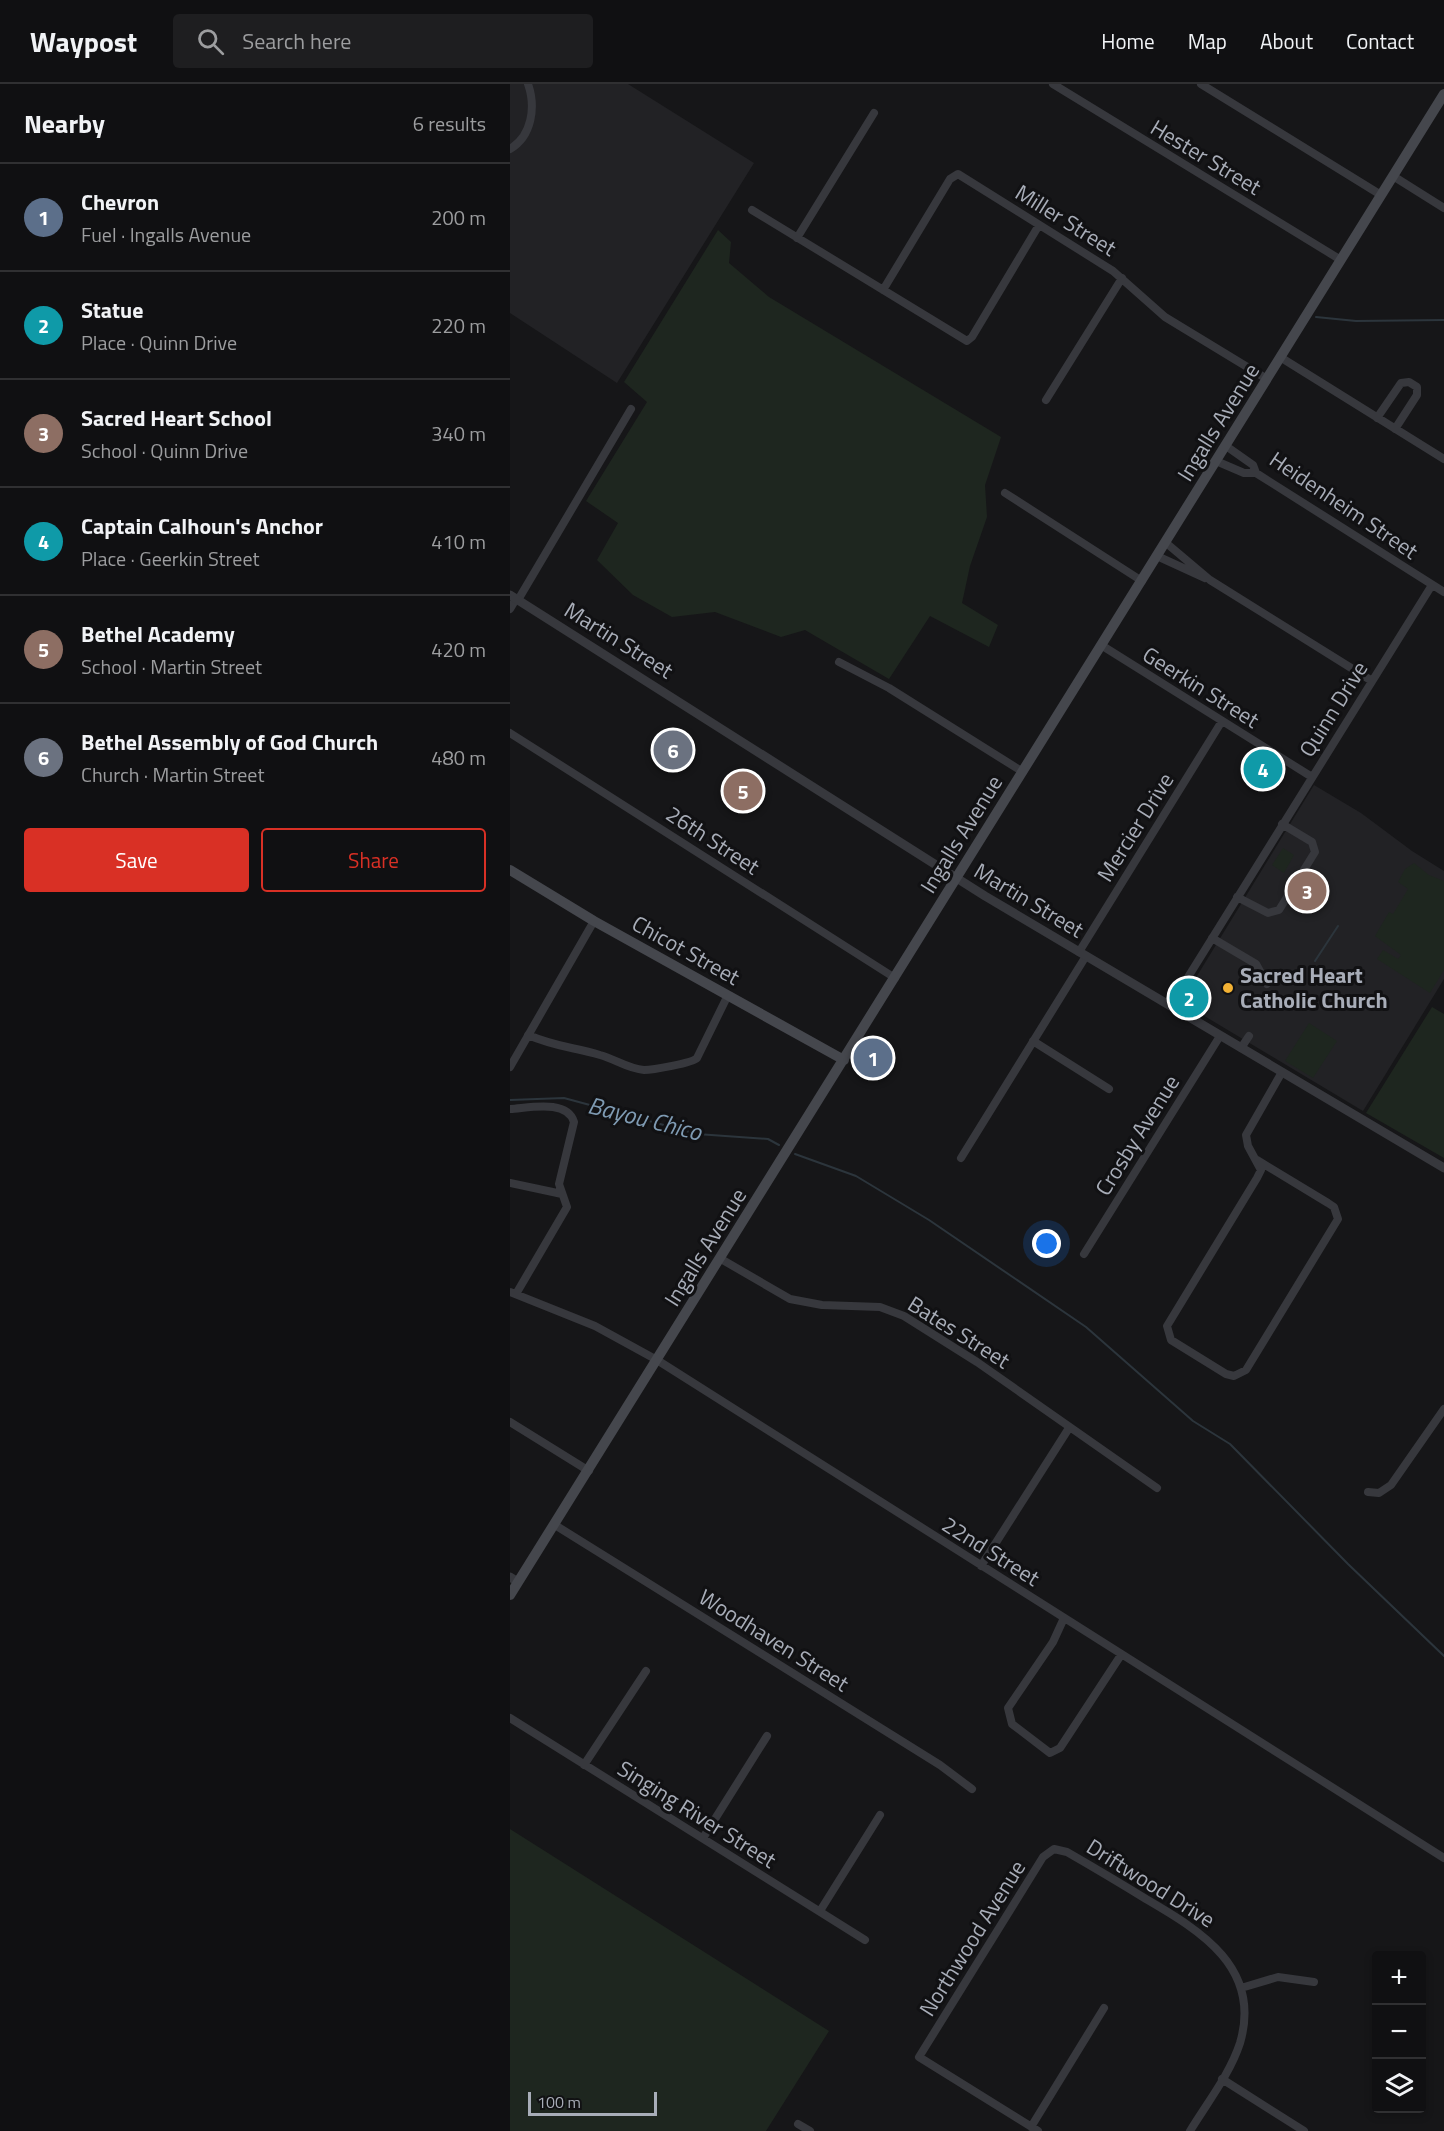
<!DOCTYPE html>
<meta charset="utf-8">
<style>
body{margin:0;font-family:"Titillium Web",sans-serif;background:#1e1e20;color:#f1f3f6}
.controls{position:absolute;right:18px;bottom:18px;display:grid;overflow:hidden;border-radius:6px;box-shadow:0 3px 9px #0003}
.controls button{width:54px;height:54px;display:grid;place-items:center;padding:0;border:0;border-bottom:2px solid #303032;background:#101012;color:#f1f3f6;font:30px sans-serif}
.scale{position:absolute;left:18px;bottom:15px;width:129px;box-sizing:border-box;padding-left:6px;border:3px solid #a8adb8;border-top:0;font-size:16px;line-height:21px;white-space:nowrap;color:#a8adb8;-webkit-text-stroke:4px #111113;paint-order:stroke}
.you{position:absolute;left:537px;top:1160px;width:21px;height:21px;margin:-15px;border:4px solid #fff;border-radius:50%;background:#1a73e8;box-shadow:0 0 0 9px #1a73e833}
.badge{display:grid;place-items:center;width:39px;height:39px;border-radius:50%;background:#d93025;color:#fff;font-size:20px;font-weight:700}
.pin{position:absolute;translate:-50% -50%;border:3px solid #fff;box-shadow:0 2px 6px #0006}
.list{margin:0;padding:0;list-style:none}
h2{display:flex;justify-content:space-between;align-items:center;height:78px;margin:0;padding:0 24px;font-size:26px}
h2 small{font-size:20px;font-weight:400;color:#9c9d9f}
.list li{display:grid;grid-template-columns:39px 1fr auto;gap:18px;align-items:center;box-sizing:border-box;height:108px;padding:0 24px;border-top:2px solid #303032}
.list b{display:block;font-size:22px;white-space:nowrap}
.list p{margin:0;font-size:20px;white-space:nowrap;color:#9c9d9f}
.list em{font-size:20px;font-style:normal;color:#9c9d9f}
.actions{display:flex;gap:12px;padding:18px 24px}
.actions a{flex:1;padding:14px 0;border:2px solid #d93025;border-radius:6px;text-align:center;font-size:21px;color:#d93025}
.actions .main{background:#d93025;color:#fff}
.icon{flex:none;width:33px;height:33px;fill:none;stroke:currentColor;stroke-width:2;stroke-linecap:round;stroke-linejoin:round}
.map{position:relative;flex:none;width:934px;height:2047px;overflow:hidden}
header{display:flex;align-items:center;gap:36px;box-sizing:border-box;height:84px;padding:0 30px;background:#101012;border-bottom:2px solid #303032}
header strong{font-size:28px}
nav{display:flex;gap:33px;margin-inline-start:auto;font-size:21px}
.search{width:420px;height:54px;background:#1e1e20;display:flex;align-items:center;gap:15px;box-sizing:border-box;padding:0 21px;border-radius:6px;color:#9c9d9f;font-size:22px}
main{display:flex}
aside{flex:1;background:#101012}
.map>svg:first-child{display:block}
</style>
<header>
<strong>Waypost</strong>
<div class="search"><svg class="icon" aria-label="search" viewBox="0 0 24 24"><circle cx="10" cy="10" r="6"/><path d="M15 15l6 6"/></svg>Search here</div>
<nav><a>Home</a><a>Map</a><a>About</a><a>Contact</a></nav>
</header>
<main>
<aside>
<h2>Nearby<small>6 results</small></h2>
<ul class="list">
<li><span class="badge" style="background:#5c6f8a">1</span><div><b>Chevron</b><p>Fuel · Ingalls Avenue</p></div><em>200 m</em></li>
<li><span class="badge" style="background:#0f9aa8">2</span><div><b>Statue</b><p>Place · Quinn Drive</p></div><em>220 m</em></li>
<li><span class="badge" style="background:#8d6e63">3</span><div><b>Sacred Heart School</b><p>School · Quinn Drive</p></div><em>340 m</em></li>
<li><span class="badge" style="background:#0f9aa8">4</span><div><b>Captain Calhoun's Anchor</b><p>Place · Geerkin Street</p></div><em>410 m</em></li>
<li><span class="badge" style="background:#8d6e63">5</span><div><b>Bethel Academy</b><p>School · Martin Street</p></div><em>420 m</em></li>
<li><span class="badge" style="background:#6b7280">6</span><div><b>Bethel Assembly of God Church</b><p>Church · Martin Street</p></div><em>480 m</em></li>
</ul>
<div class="actions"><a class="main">Save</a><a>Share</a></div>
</aside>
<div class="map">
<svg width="934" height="2047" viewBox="0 0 934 2047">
<rect width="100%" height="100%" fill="#161618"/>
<path fill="#222225" d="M0 0H118L244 79 107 299 0 229Z
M804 701 851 729 902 767 934 787V895L853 1027 671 918Z"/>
<path fill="#1e261f" d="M208 146 221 158 219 179 259 213 491 353 475 401 477 433 460 482 452 519 488 541 479 563 420 532 379 595 295 546 271 553 205 528 162 533 123 511 87 476 108 439 76 417 137 318 114 298Z
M773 764 784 771 774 789 762 781Z
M904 779 919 791 934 797V886L920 909 867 875 873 866 888 875 891 871 865 852 879 828 883 830 898 805 888 798 895 785Z
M922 923 934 930V1074L856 1029Z
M799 939 827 957 803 994 775 977Z
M0 1745 319 1947 256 2047H0Z"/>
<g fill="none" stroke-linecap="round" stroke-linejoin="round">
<path stroke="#2c353c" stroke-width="2" d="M806 233 846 237 934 236
M805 877 828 842
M0 1016 54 1014 187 1050 258 1055 269 1061
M285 1070 346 1092 419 1136 576 1243 683 1337 720 1360 838 1480 934 1572"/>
<path stroke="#37383d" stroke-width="8" d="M543 0 831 176
M691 0 871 111
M0 65C22 52 26 23 18 0
M883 92 934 124
M242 126 457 257 462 253 529 141
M287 154 364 29
M373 206 440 95 448 90 603 187 655 233 757 295
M770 273 934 375
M536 316 612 194
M867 334 891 299 899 298 907 303V311L885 345
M716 362 743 381 746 389 934 508
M706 377 734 389H746
M495 409 632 497
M655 458 700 496 862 597
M647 472 695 494
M8 516 121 325
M0 525 6 515
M591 561 802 693
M329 578 379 604 513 688
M0 649 385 894
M727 813 758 829 769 826 805 768 802 758 772 740
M702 854 746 880 757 900
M569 868 712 637
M660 922 922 501
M18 951C46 963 63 963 90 971 105 975 118 985 134 986 142 986 183 979 187 974L218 911
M523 957 599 1005
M731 964 739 952
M0 983 84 837
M0 1025C19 1024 57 1015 64 1038L49 1100 57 1123 6 1210
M451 1074 576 872
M747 1076 818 1119 824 1123 828 1135 736 1286 724 1292 716 1290 661 1256 657 1242 747 1094 751 1086 738 1062 736 1051 772 988
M0 1099 52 1110
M574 1170 710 952
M211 1175 280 1215 312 1221 370 1223 394 1232 467 1278 647 1404
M0 1208 85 1242 147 1276 934 1774
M0 1338 79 1387
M858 1408 869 1409 881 1401 934 1325
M45 1441 430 1681 462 1705
M471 1482 559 1344
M554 1534 543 1558 498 1624 502 1640 540 1669 550 1664 611 1571
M0 1634 355 1856
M74 1681 136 1587
M193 1754 257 1652
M310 1827 370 1731
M731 1904 768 1893 804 1898
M712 1995 794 2047
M288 2040 300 2047
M521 2043 594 1924
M528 2047 409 1973 533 1773 544 1765 557 1768C583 1783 610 1799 636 1815 691 1847 752 1884 730 1959 720 1990 697 2019 680 2047"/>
<path stroke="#37383d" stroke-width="9" d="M0 511 475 812 934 1084
M0 1493 8 1498"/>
<path stroke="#45474d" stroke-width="10" d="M0 786 84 837 334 976
M0 1511 934 10"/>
</g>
<circle fill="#f2b134" stroke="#111113" stroke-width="2" cx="718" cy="904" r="6"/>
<g text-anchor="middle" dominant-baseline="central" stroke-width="6" stroke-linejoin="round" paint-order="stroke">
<g font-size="22" fill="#a8adb8" stroke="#111113">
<text transform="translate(696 73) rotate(31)">Hester Street</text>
<text transform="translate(556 136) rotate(32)">Miller Street</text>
<text transform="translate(708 338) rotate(-58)">Ingalls Avenue</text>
<text transform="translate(834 421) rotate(34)">Heidenheim Street</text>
<text transform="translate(109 556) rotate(32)">Martin Street</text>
<text transform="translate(691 603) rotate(32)">Geerkin Street</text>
<text transform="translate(823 625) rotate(-58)">Quinn Drive</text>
<text transform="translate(625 743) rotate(-58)">Mercier Drive</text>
<text transform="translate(451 750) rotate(-58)">Ingalls Avenue</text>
<text transform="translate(203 756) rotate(33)">26th Street</text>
<text transform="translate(519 816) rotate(31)">Martin Street</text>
<text transform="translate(176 866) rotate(29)">Chicot Street</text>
<text transform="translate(627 1051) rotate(-58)">Crosby Avenue</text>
<text transform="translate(195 1163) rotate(-58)">Ingalls Avenue</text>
<text transform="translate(449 1248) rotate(32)">Bates Street</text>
<text transform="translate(481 1467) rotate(32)">22nd Street</text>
<text transform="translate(264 1556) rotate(32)">Woodhaven Street</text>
<text transform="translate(187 1730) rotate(32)">Singing River Street</text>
<text transform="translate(641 1799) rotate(32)">Driftwood Drive</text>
<text transform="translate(462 1854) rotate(-58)">Northwood Avenue</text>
</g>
<g font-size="22" font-weight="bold" fill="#a8adb8" stroke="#111113" text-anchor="start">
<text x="730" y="891">Sacred Heart<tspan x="730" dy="25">Catholic Church</tspan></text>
</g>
<g font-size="24" font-style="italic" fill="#7f9bb3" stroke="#111113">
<text transform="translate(135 1034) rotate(14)">Bayou Chico</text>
</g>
</g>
</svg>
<div class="controls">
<button>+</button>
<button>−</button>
<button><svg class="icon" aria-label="layers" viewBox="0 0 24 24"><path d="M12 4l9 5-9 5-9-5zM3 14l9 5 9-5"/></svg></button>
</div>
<div class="scale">100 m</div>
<div class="you"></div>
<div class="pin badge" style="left:363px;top:974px;background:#5c6f8a">1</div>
<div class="pin badge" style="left:679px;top:914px;background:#0f9aa8">2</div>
<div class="pin badge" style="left:797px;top:807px;background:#8d6e63">3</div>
<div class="pin badge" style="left:753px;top:685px;background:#0f9aa8">4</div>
<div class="pin badge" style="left:233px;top:707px;background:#8d6e63">5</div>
<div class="pin badge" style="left:163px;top:666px;background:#6b7280">6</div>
</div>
</main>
